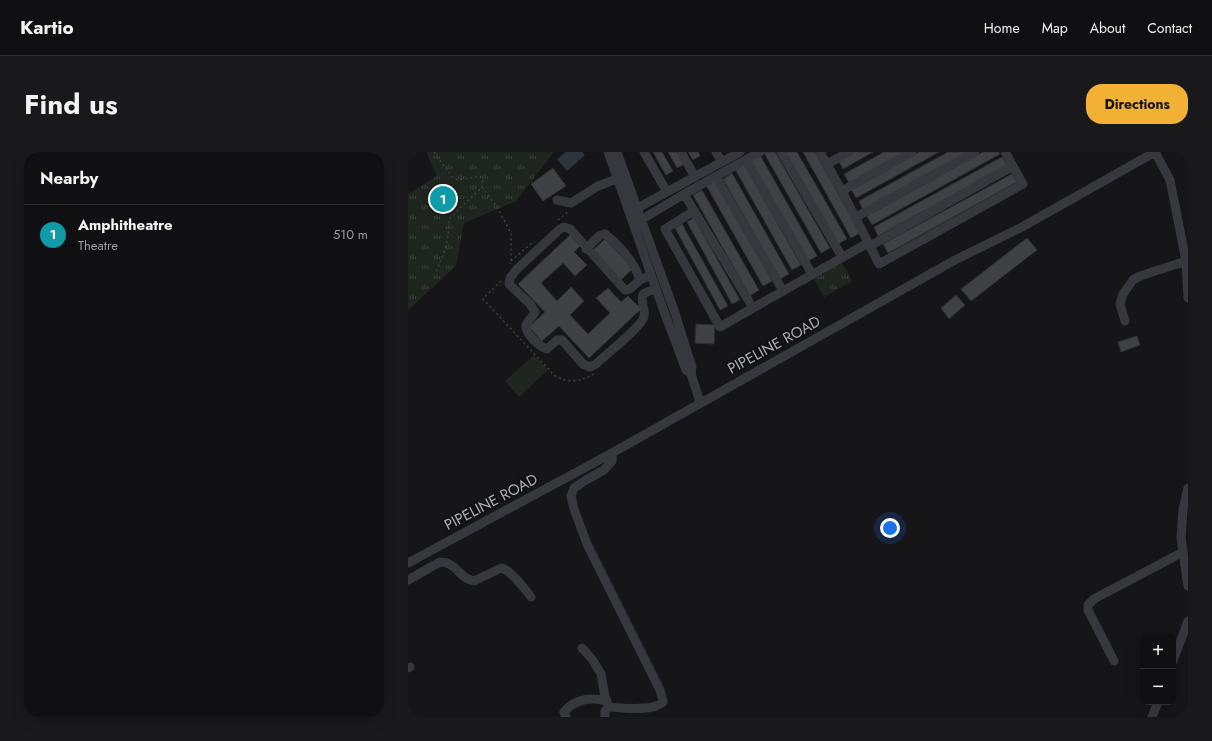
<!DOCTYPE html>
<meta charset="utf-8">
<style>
body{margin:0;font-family:Jost,sans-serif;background:#19191b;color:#f1f3f6}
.controls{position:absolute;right:12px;bottom:12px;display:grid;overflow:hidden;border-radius:8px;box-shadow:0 4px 16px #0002}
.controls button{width:36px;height:36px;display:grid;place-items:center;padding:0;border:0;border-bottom:1px solid #303032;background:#101012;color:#f1f3f6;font:20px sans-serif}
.you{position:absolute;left:482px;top:376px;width:14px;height:14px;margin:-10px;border:3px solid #fff;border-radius:50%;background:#1a73e8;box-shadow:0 0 0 6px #1a73e833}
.badge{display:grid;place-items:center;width:26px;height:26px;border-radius:50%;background:#f2b134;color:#fff;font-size:13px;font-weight:700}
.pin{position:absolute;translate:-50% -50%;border:2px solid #fff;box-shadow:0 1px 4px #0006}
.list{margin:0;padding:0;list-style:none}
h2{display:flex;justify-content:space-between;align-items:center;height:52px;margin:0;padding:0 16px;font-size:17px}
h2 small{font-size:13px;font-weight:400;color:#9c9d9f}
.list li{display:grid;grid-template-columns:26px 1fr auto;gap:12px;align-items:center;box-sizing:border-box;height:60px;padding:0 16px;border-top:1px solid #303032}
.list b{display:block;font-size:15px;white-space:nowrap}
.list p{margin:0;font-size:13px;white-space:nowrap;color:#9c9d9f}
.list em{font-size:13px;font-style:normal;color:#9c9d9f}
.map{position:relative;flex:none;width:780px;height:565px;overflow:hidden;border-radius:16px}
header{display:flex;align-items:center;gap:24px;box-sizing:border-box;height:56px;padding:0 20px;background:#101012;border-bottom:1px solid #303032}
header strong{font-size:19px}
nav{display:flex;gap:22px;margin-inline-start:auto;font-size:14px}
.intro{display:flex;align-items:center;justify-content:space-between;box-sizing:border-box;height:96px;padding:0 24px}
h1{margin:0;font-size:28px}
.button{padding:10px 18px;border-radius:16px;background:#f2b134;color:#111;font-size:14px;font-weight:700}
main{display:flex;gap:24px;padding:0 24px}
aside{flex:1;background:#101012;border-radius:16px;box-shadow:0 4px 16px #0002}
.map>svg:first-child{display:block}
</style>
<header>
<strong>Kartio</strong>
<nav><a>Home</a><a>Map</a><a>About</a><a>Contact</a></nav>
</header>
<div class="intro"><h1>Find us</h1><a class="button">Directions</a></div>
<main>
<aside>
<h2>Nearby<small></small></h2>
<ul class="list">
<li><span class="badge" style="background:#0f9aa8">1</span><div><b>Amphitheatre</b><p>Theatre</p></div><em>510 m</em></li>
</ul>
</aside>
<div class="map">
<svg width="780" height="565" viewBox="0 0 780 565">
<defs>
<pattern id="park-tufts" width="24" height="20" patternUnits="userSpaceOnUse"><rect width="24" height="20" fill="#1e261f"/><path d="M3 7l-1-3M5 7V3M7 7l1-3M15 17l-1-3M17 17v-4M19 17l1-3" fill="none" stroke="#3c433d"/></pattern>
</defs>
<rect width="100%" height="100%" fill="#161618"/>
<path fill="#1e261f" d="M126 203 140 218 111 245 97 229Z"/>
<path fill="url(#park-tufts)" d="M18 0H146L108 49 56 71 48 114 0 158V42L29 24Z
M434 111 444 129 416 145 406 127Z"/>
<path fill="#2c353c" d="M158 0H174L177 3 159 19 149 7Z"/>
<path fill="#404145" stroke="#303034" d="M245 0H254L265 19 258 23Z
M260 0H269L276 12 269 16Z
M280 0H290L292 4 285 8Z
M357 0H367L422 96 413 101 356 1Z
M377 0H389L439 87 430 92Z
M395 0H407L452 81 443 86Z
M445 0H465L435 17 430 8Z
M476 0H497L441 31 436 22Z
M511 0H531L448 46 443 37Z
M540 0H561L455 58 451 49Z
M575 0H591L592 2 464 73 459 64Z
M352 3 409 104 400 109 342 8Z
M594 5 599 13 470 84 466 75Z
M336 12 393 113 384 118 327 17Z
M145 16 158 34 135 49 123 32Z
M324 21 381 122 372 127 315 27Z
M604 22 609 30 480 101 475 92Z
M307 28 364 129 355 134 298 33Z
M294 38 351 138 342 144 285 43Z
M286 66 332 148 324 152 279 70Z
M274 72 320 154 312 158 267 76Z
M163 82 173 93 166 100 179 113 167 124 155 111 133 131 149 149 163 135 176 149 162 163 180 182 202 161 188 146 200 136 213 150 220 144 233 157 181 206 151 174 134 189 121 175 137 160 110 132Z
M619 86 629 98 563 149 553 137Z
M197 87 225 116 213 128 184 99Z
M548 143 557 153 541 167 533 156Z
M288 172 307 173 306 192 287 191Z
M729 184 732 193 713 200 710 190Z"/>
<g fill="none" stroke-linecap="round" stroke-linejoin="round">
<path stroke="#3d3f44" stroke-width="1.5" stroke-dasharray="2 3" stroke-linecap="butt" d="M26 0 45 26 50 28 72 24 75 30 74 35 41 67C41 86 37 102 28 119
M74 35 89 55 103 81V109L102 112
M150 68 161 59
M103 109 126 89
M93 129 75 147 147 224C160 231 173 230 186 222"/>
<path stroke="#37383d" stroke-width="9" d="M200 0 258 165 278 218 283 222 292 250
M209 0 267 161 284 215 283 222
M236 0 259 40
M273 0 287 25
M308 0 314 10
M373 0 434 105
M412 0 434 39 471 112 615 32 597 0
M747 0 762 28 778 109 780 146
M338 8 404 122
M419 12 441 0
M308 25 375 139
M434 39 504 0
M276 42 345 156 460 91
M149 48 163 51 190 34 214 25
M224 59 332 0
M286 59 257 77 312 175 345 156
M448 65 567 0
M228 71 276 42 352 0
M462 94 605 14
M178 97 191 84 197 82C212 94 226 109 232 128
M243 123 232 128 222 137 217 138 162 77 156 75 152 77 108 118 102 126 101 132 122 152 127 160C125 165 119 168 118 174 117 182 132 195 139 197L149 188H154L175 212 182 215 188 212C197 203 235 174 236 164 238 157 232 152 235 142L248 136
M717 169 712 152 715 142 725 128 732 124 778 109
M780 336 775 357 773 386 780 434
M0 411 204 301 547 108 614 75 747 0
M0 428 32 410C47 409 52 427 66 429L93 416C103 418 116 436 123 445
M174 496 184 507 193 522 197 545 201 555
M706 509 680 458V453L686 447 775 400
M765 509 780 469
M0 516 2 515
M158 565 156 560C167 547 183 545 199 549
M197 565V559L201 555C214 556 245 560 255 550L252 538 179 392 166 357 163 344 166 336 178 328 196 318 204 309V301
M744 565 750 550"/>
</g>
<g text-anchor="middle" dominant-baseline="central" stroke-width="4" stroke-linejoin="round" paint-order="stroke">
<g font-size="15" fill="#a8adb8" stroke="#111113">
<text transform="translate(366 193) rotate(-29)">PIPELINE ROAD</text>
<text transform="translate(83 350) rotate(-28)">PIPELINE ROAD</text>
</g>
</g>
</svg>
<div class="controls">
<button>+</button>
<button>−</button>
</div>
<div class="you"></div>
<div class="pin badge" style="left:35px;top:47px;background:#0f9aa8">1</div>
</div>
</main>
